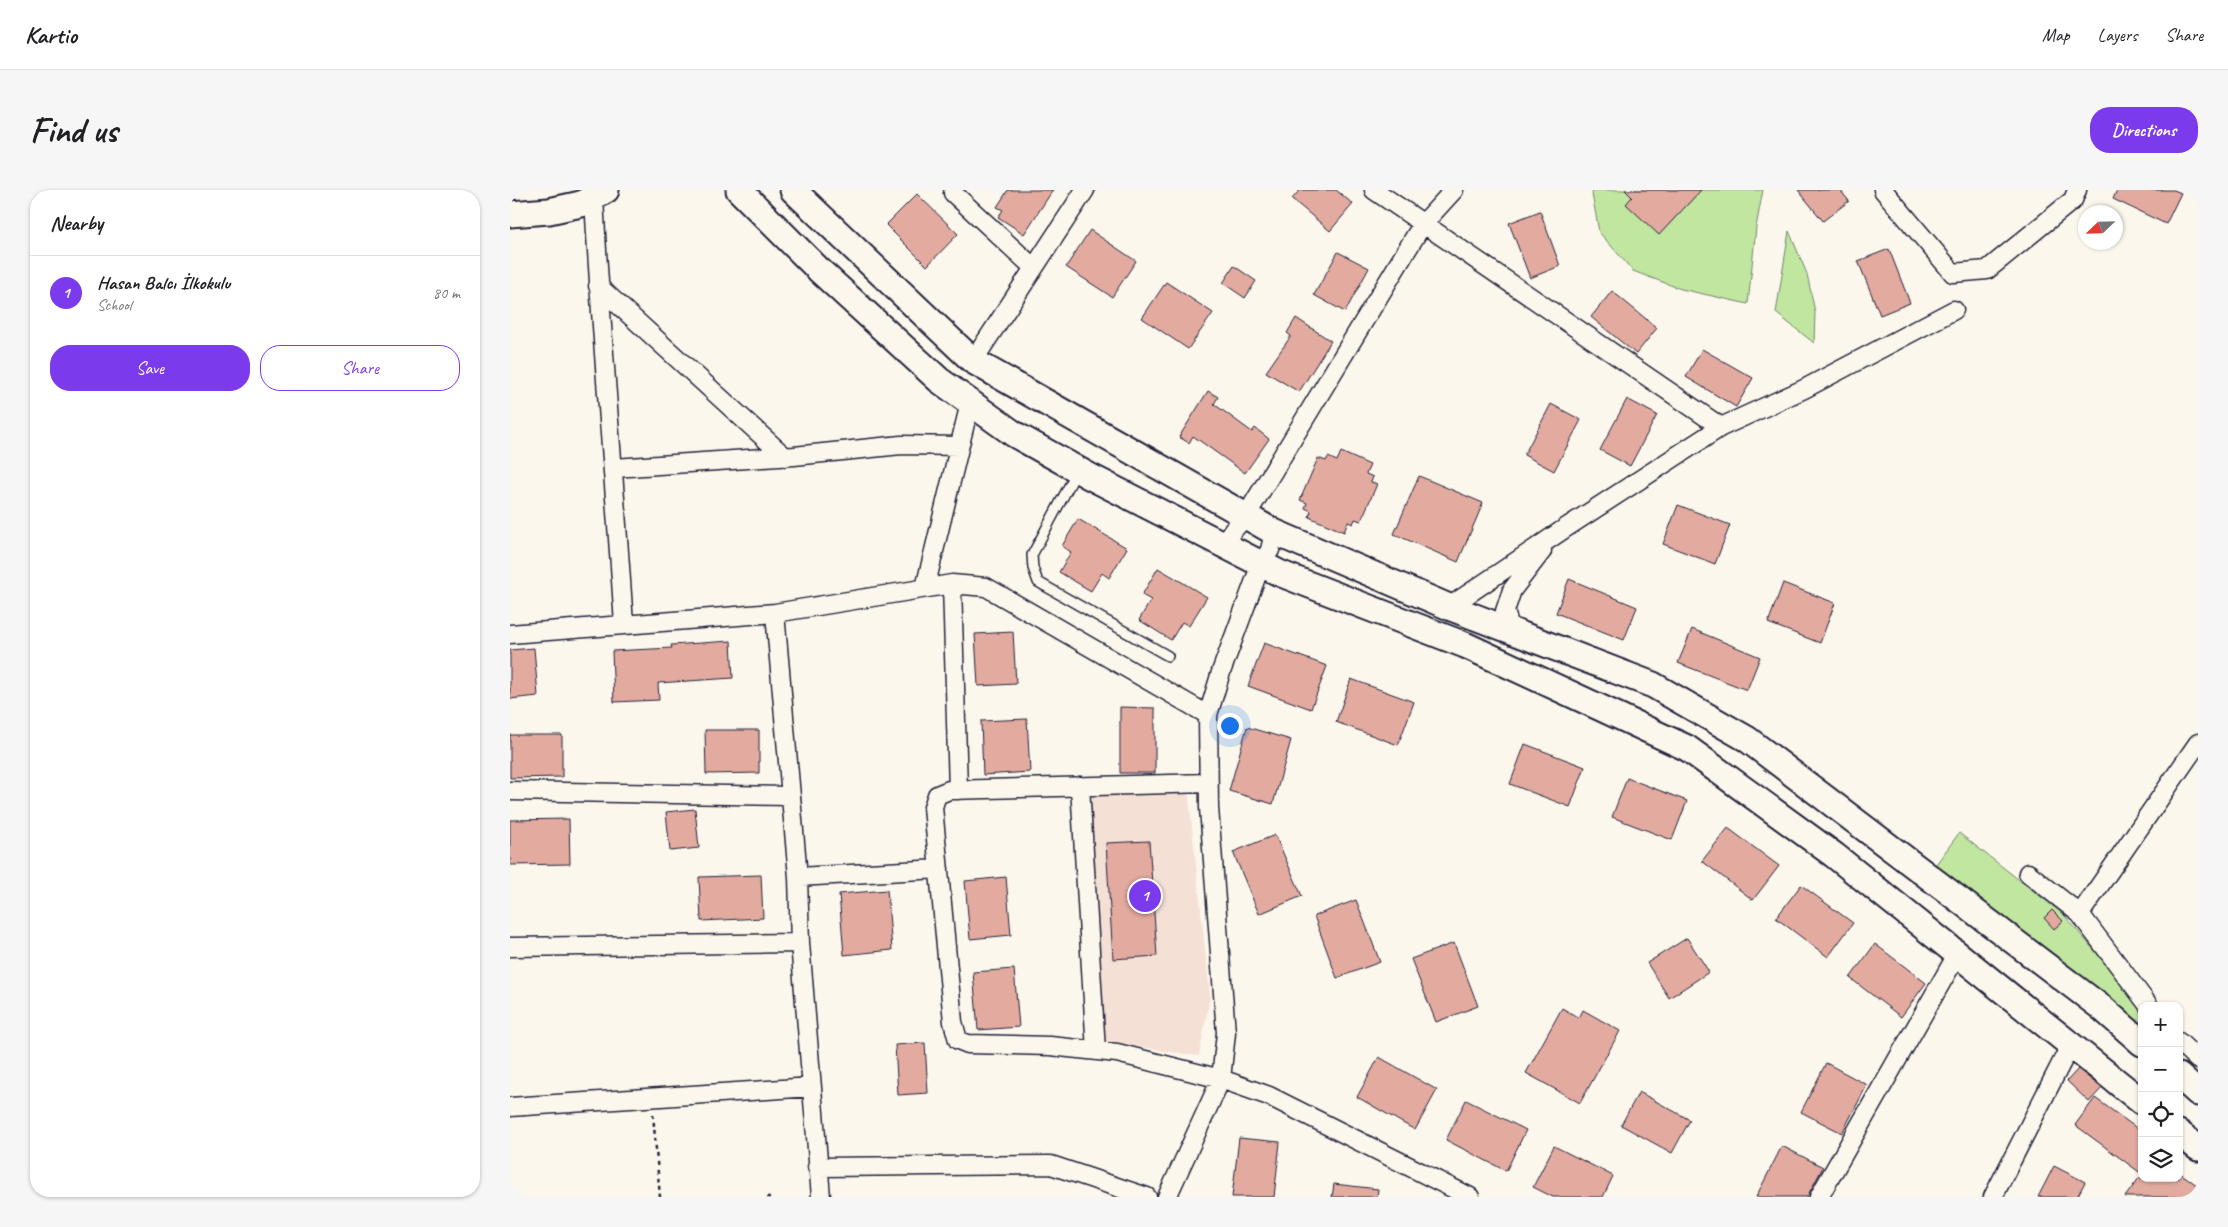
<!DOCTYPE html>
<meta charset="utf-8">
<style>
body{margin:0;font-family:Caveat,sans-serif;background:#f6f6f6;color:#202124}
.controls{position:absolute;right:15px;bottom:15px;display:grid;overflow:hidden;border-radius:10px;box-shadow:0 1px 4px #0004}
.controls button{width:45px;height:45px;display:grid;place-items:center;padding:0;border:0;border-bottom:1px solid #e0e0e0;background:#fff;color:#202124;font:25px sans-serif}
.compass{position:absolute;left:1568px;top:15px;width:45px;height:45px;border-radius:50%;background:#fff;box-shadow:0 1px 4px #0004;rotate:247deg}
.you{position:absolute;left:719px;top:535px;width:18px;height:18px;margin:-12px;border:4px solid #fff;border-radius:50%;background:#1a73e8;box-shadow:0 0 0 8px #1a73e833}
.badge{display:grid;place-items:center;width:32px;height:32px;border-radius:50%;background:#7c3aed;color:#fff;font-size:16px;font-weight:700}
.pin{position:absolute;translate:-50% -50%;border:2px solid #fff;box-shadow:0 1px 5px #0006}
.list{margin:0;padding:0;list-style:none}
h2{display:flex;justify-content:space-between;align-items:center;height:65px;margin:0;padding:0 20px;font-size:21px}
h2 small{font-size:16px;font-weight:400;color:#757577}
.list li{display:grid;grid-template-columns:32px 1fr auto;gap:15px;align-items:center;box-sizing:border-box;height:75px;padding:0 20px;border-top:1px solid #e0e0e0}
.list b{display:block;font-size:19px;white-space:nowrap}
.list p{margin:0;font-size:16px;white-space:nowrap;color:#757577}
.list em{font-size:16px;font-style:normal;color:#757577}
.actions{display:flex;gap:10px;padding:15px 20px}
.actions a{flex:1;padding:11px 0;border:1px solid #7c3aed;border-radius:20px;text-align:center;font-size:18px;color:#7c3aed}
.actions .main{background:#7c3aed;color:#fff}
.icon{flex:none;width:28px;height:28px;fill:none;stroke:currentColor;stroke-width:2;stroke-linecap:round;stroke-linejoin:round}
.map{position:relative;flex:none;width:1688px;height:1007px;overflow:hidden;border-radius:20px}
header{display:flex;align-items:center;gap:30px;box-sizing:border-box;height:70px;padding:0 25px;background:#fff;border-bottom:1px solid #e0e0e0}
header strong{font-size:24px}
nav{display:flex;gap:28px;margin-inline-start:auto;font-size:18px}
.intro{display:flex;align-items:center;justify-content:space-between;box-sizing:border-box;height:120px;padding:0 30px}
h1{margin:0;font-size:35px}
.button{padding:12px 22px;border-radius:20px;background:#7c3aed;color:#fff;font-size:18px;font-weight:700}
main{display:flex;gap:30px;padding:0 30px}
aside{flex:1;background:#fff;border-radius:20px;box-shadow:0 1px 4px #0004}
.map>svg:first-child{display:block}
</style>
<header>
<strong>Kartio</strong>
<nav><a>Map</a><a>Layers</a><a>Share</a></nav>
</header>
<div class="intro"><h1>Find us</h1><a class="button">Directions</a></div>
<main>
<aside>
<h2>Nearby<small></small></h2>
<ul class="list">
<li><span class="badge">1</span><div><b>Hasan Balcı İlkokulu</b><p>School</p></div><em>80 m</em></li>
</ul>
<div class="actions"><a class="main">Save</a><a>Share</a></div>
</aside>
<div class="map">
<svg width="1688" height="1007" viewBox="0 0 1688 1007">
<rect width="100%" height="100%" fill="#fbf7ec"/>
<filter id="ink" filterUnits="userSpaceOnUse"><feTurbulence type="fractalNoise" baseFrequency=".02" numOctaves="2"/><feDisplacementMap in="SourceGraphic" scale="10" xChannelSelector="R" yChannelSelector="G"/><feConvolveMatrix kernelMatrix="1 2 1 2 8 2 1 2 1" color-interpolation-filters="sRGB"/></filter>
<g filter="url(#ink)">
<path fill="#f4e0d5" d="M678 600 700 806 689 866 585 850 577 605Z"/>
<path fill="#c1e6a0" stroke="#72846e" d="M1083 0H1253L1246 37 1238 114 1171 99 1123 81 1089 42 1082 4Z
M1279 41 1297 84 1305 122 1304 153 1266 123Z
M1449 643 1554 725 1627 810 1632 821V839L1424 677Z"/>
<path fill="#e3aaa0" stroke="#22223b" d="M498 0H543L514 44 488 27 493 20 487 17Z
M790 0H826L843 14 820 41 782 9Z
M1115 0H1191L1149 45 1116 14 1122 7Z
M1288 0H1330L1339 11 1313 31Z
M1607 0H1664L1671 3 1656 34 1603 9Z
M407 4 448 44 417 76 376 35Z
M1030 21 1050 76 1020 88 999 33Z
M580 40 626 71 602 107 556 77Z
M1379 59 1400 113 1370 125 1348 71Z
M828 62 859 78 835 122 804 105Z
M724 76 746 91 735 108 713 93Z
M656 92 703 123 678 159 632 128Z
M1102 101 1147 138 1126 164 1081 127Z
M786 128 821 151 789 202 756 182 781 146 777 143Z
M1192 159 1243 188 1226 217 1176 187Z
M698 201 708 207 704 214 742 242 745 238 759 249 735 283 683 246 679 253 669 247Z
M1117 209 1147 225 1120 276 1090 260Z
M1041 214 1071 230 1044 281 1014 265Z
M831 262 860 275 856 284 863 287 861 292 867 294 851 331 845 329 843 334 838 332 834 342 799 327 801 321 795 318 797 313 790 310 808 268 816 271 818 267 827 271Z
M909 286 973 313 948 372 884 344Z
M1168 315 1220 335 1205 374 1153 354Z
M568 329 617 358 599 388 592 383 581 401 549 382 561 362 552 356Z
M648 378 697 407 679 436 672 432 661 450 629 430 641 410 632 405Z
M1059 389 1127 417 1114 450 1046 423Z
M1273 393 1325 413 1310 453 1258 433Z
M1182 439 1250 467 1237 500 1168 473Z
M503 442 506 494 468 496 465 444Z
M221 451 223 488 148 493 149 510 104 512 102 461 162 458 161 455Z
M754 453 817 476 801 519 738 496Z
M24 458 28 506 0 509V460Z
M841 489 904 512 888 555 826 532Z
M610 517 645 518V583H610Z
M517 529 520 582 473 585 471 531Z
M737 537 781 550 763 614 719 601Z
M195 540H249V583L196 584Z
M0 545H52V587L0 588Z
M1015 554 1075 577 1060 617 1000 594Z
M1117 588 1177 611 1162 650 1102 627Z
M185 619 189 658 160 661 156 622Z
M59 629 60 674 0 675V630Z
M1218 638 1269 676 1243 710 1192 671Z
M765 645 792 706 749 724 723 662Z
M639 651 647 766 603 769 596 653Z
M251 685 253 728 191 731 189 687Z
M496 687 501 745 460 749 455 691Z
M1291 695 1343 733 1318 767 1266 728Z
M377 700 382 760 334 765 329 704Z
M846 710 870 772 827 788 804 726Z
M1542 720 1553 731 1544 739 1534 728Z
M1177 748 1199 782 1159 808 1137 773Z
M944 753 968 816 926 832 901 769Z
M1365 754 1416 793 1391 827 1340 788Z
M504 779 509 837 468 840 463 782Z
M1052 818 1069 828 1073 820 1110 841 1070 913 1016 883Z
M415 853 418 903 388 905 385 855Z
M869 867 927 900 905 940 847 907Z
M1316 873 1357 895 1332 943 1291 922Z
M1568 879 1592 898 1579 912 1557 891Z
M1129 902 1180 930 1162 963 1111 935Z
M1585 908 1632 942V984L1565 935Z
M956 910 1016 940 996 981 936 950Z
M729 948 770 952 764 1007H722Z
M1044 956 1103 986 1093 1007H1043L1023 997Z
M1272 956 1313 977 1297 1007H1246Z
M1544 976 1575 992 1567 1007H1528Z
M1669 982 1688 996V999L1682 1007H1615L1629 988H1669Z
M824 994 868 999 867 1007H822Z"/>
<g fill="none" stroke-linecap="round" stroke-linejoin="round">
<defs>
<path id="lane" d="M567 281 522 365 523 378 528 392 658 466"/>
<path id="street" d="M864 0 1211 237
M1373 0 1443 83 1477 80 1563 10 1567 0
M443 3 524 78
M84 7C91 150 105 292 114 435
M88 96 275 267
M463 171 575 0
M104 278 284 266 391 255 449 256
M716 356 718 346 736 326 912 35 944 0
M442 394 448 600
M415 398 460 213
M939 417 1057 337 1211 237 1294 199 1444 120
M265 423 288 687 290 753 311 1007
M1001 441 995 421 1002 400 1032 361
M0 444 265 423 442 394 476 397 698 525
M699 593 439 600 427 605 423 617 443 832 448 850 458 854 540 856 607 863 711 889 759 906 960 1007
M570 596 586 861
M0 601 280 606
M1518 683 1570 724 1639 816
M288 687 429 679
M1570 724 1688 553
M0 757 290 753
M1669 852 1688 870
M0 917 301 897
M307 977 541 975 637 1007
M657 1007 711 889 716 843 699 618 698 525 711 482 751 374 760 360 764 342
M1309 1007 1448 763
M1483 1007 1561 854"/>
<path id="secondary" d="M229 0 309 80 429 190 504 244 579 286 769 383 955 455 1177 558 1324 665 1632 912
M283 0 463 171 764 342 939 417 1143 495 1237 549 1592 818 1632 853
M0 24 39 21 71 14 96 0
M1669 886 1688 903
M1669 943 1688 958"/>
</defs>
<use href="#lane" stroke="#22223b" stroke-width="12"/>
<use href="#street" stroke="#22223b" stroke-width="21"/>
<use href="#secondary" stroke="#22223b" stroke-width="29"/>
<path stroke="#22223b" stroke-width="2.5" stroke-dasharray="4 4" stroke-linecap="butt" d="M143 924 150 1007
M257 1007H260"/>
<use href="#lane" stroke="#fbf7ec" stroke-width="9"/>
<use href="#street" stroke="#fbf7ec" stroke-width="18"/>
<use href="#secondary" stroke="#fbf7ec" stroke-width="25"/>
</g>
</g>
</svg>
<div class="controls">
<button>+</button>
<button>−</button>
<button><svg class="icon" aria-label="locate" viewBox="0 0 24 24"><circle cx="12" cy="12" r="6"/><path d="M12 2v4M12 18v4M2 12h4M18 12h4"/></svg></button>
<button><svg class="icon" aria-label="layers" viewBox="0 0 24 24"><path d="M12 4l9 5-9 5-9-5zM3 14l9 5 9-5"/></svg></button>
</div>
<svg class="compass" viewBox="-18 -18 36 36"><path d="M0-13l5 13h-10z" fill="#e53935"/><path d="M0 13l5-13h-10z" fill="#757577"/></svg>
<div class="you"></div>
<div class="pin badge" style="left:635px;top:706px">1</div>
</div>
</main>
